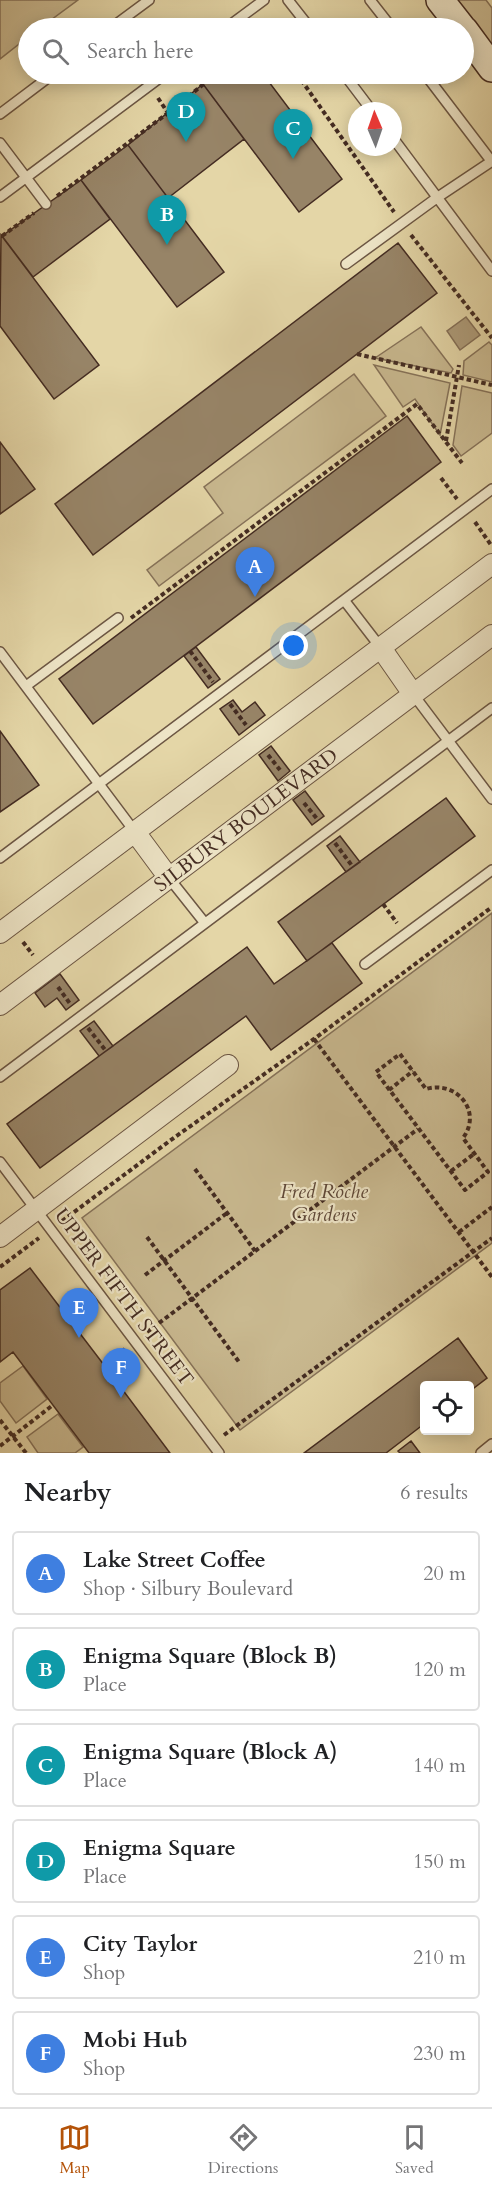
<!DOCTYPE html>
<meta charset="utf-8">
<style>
body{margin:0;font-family:Cardo,serif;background:#f2f2f2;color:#202124}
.controls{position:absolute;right:18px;bottom:18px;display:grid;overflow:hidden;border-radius:6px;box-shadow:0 3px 15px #0003}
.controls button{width:54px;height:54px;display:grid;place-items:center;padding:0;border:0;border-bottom:2px solid #e0e0e0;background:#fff;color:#202124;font:30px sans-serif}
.compass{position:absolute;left:348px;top:102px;width:54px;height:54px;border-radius:50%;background:#fff;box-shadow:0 3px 15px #0003;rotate:358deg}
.you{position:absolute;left:294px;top:646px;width:21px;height:21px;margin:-15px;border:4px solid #fff;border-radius:50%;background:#1a73e8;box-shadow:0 0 0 9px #1a73e833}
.badge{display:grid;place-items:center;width:39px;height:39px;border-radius:50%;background:#b45309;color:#fff;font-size:20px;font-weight:700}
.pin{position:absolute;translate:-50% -50px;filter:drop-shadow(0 2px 3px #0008)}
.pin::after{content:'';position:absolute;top:32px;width:21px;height:18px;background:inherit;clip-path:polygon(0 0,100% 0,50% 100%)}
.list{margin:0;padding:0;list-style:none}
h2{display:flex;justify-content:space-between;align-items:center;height:78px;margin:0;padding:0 24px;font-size:26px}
h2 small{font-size:20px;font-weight:400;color:#757577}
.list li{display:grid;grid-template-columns:39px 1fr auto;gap:18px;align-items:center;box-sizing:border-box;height:84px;margin:0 12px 12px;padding:0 12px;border:2px solid #e0e0e0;border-radius:6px}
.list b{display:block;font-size:22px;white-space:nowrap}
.list p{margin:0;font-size:20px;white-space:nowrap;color:#757577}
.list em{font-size:20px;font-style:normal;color:#757577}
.icon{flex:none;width:33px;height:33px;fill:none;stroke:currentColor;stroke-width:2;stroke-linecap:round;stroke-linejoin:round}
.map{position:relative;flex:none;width:492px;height:1453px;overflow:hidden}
.search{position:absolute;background:#fff;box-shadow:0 3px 15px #0003;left:18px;right:18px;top:18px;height:66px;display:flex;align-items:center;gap:15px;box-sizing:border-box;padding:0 21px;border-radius:33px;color:#757577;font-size:22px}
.sheet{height:654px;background:#fff}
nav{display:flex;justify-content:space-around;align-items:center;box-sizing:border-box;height:84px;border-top:2px solid #e0e0e0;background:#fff;font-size:16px;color:#757577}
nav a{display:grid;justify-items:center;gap:3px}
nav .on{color:#b45309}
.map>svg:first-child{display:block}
</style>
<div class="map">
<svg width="492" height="1453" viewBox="0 0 492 1453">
<rect width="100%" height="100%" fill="#e4d6a7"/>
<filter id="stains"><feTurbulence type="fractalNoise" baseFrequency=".00333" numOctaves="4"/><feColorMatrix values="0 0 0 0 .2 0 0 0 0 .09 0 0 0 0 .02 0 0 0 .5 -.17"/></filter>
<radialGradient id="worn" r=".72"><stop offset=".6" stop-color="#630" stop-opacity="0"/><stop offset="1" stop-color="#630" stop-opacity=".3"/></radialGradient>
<path fill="#c9b990" stroke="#867259" stroke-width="1.5" d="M0 0H78L40 28H28V37L0 59Z
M456 0H486L492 8V48Z
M421 327 453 369 451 373 375 358Z
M489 342 492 345V382L463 375 464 361Z
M374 365 450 383 440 435 415 399 403 407Z
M354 374 386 416 159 586 147 570 223 513 204 487Z
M462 386 492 393V433L461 456 453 445Z
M492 913V1243L240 1430 82 1218Z
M23 1366 47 1399 16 1423 0 1401V1383Z
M58 1414 83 1447 75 1453H38L27 1437Z"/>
<path fill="#ae9c7a" stroke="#846f57" stroke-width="1.5" d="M466 317 480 335 460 350 447 331Z"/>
<path fill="#978467" stroke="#442c22" stroke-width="1.5" d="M218 74H263L342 179 299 212 203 84Z
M203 84 244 139 168 198 128 145Z
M128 145 224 272 177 307 81 180Z
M81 180 110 219 33 277 2 236Z
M1 235 99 365 54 399 0 326Z
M398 243 437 293 93 555 55 504Z
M407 416 441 462 93 724 59 679Z
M0 442 35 489 0 514Z
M196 647 220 679 208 688 184 656Z
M233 700 242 712 255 702 265 715 239 735 220 709Z
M0 731 39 785 0 812Z
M271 746 290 771 278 781 259 755Z
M305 791 324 816 312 825 293 800Z
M446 798 475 836 307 961 278 922Z
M340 836 360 862 346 872 327 846Z
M332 943 362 983 271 1050 246 1016 40 1168 7 1124 247 947 274 984Z
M60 974 79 1000 66 1010 57 998 45 1007 35 993Z
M94 1021 113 1046 99 1056 80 1031Z
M30 1268 104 1365 170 1453H89L13 1352 0 1362V1290Z
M458 1338 487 1378 470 1391V1386H424V1424L386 1453H304Z
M411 1441 420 1453H400L398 1451Z"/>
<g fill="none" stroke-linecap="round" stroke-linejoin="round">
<defs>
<path id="lane" d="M288 0 310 28
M370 0 392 28
M111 28 149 0
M226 28 264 0
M344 74 372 111
M425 74 492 162
M0 114 53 74
M393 138 492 271
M0 143 46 204
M0 197 165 74
M346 264 438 197 492 161
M344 600 381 648
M0 652 135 832
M26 686 118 618
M413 694 492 799
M0 858 492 489
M169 878 204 922
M365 964 492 870
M0 1077 492 708
M0 1162 219 1453
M481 1453 492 1444"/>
<path id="street" d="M381 648 413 694
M135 832 169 878
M0 933 492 564
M0 1005 492 635
M0 1237 228 1065"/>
<path id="secondary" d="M440 0 462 28
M464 30 492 68"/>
</defs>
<use href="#lane" stroke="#6c5643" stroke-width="12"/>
<use href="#street" stroke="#6c5643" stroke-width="22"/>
<use href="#secondary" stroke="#442c22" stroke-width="30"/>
<path stroke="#442c22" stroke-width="4" stroke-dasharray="4.5 3" stroke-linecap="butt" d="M297 74 394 212
M158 98 168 113
M57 196 168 113 216 74
M411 235 492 338
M2 236 34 213
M357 354 492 385
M446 441 459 365
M441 478 457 499
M475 522 491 545
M131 618 417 404 462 463
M190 651 213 682
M230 704 246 725
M268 755 280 770
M304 803 318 820
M335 843 353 867
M383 904 397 923
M23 942 33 955
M58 987 71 1005
M88 1028 106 1051
M314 1039 492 1277
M400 1054 426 1089C456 1080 483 1111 463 1138L488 1172 465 1190 376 1072Z
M389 1090 413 1071
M195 1169 255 1251
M451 1171 474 1154
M62 1221 175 1137 314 1039 492 907
M459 1232 492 1207
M147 1237 239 1362
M0 1267 39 1238
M145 1275 227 1213
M147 1332 418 1129
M104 1365 125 1349
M0 1420 26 1453
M224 1435 492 1238
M0 1446 53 1405"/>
<use href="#lane" stroke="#ede4c6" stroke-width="9"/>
<use href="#street" stroke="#ede4c6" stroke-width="20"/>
<use href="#secondary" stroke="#ede4c6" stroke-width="27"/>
</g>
<g text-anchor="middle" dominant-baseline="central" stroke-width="4.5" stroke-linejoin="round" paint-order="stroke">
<g font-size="20" fill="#442c22" stroke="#ede4c6">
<text transform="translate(246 820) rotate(-37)">SILBURY BOULEVARD</text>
<text transform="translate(124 1297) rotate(53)">UPPER FIFTH STREET</text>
</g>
<g font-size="20" font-style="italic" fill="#5f4838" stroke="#ede4c6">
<text x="324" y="1191">Fred Roche<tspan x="324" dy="23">Gardens</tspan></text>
</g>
</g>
<rect width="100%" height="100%" filter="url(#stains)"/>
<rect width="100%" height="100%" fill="url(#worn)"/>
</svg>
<div class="controls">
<button><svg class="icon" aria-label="locate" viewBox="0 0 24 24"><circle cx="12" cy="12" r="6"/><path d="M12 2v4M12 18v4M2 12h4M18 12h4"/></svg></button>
</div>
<svg class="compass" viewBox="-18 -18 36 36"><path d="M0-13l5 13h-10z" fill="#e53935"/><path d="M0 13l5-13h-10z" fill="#757577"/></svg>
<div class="you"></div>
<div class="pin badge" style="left:255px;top:597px;background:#3f7fe0">A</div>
<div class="pin badge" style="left:167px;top:245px;background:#0f9aa8">B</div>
<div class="pin badge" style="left:293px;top:159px;background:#0f9aa8">C</div>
<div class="pin badge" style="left:186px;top:142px;background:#0f9aa8">D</div>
<div class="pin badge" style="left:79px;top:1338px;background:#3f7fe0">E</div>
<div class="pin badge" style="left:121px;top:1398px;background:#3f7fe0">F</div>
<div class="search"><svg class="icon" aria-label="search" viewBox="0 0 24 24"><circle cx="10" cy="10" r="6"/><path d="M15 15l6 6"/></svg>Search here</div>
</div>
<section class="sheet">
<h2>Nearby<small>6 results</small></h2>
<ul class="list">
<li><span class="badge" style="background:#3f7fe0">A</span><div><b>Lake Street Coffee</b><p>Shop · Silbury Boulevard</p></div><em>20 m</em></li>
<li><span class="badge" style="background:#0f9aa8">B</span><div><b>Enigma Square (Block B)</b><p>Place</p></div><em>120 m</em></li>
<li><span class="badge" style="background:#0f9aa8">C</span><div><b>Enigma Square (Block A)</b><p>Place</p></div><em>140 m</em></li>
<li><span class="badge" style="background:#0f9aa8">D</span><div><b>Enigma Square</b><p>Place</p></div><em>150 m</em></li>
<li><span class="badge" style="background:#3f7fe0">E</span><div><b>City Taylor</b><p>Shop</p></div><em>210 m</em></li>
<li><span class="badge" style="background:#3f7fe0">F</span><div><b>Mobi Hub</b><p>Shop</p></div><em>230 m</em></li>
</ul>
</section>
<nav>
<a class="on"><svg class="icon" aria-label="map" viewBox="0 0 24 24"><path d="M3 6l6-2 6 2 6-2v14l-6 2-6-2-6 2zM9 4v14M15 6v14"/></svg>Map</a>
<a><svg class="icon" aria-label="directions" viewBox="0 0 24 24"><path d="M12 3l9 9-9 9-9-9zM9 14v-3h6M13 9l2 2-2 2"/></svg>Directions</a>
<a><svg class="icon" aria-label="saved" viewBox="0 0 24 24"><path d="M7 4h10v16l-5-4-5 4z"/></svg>Saved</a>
</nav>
